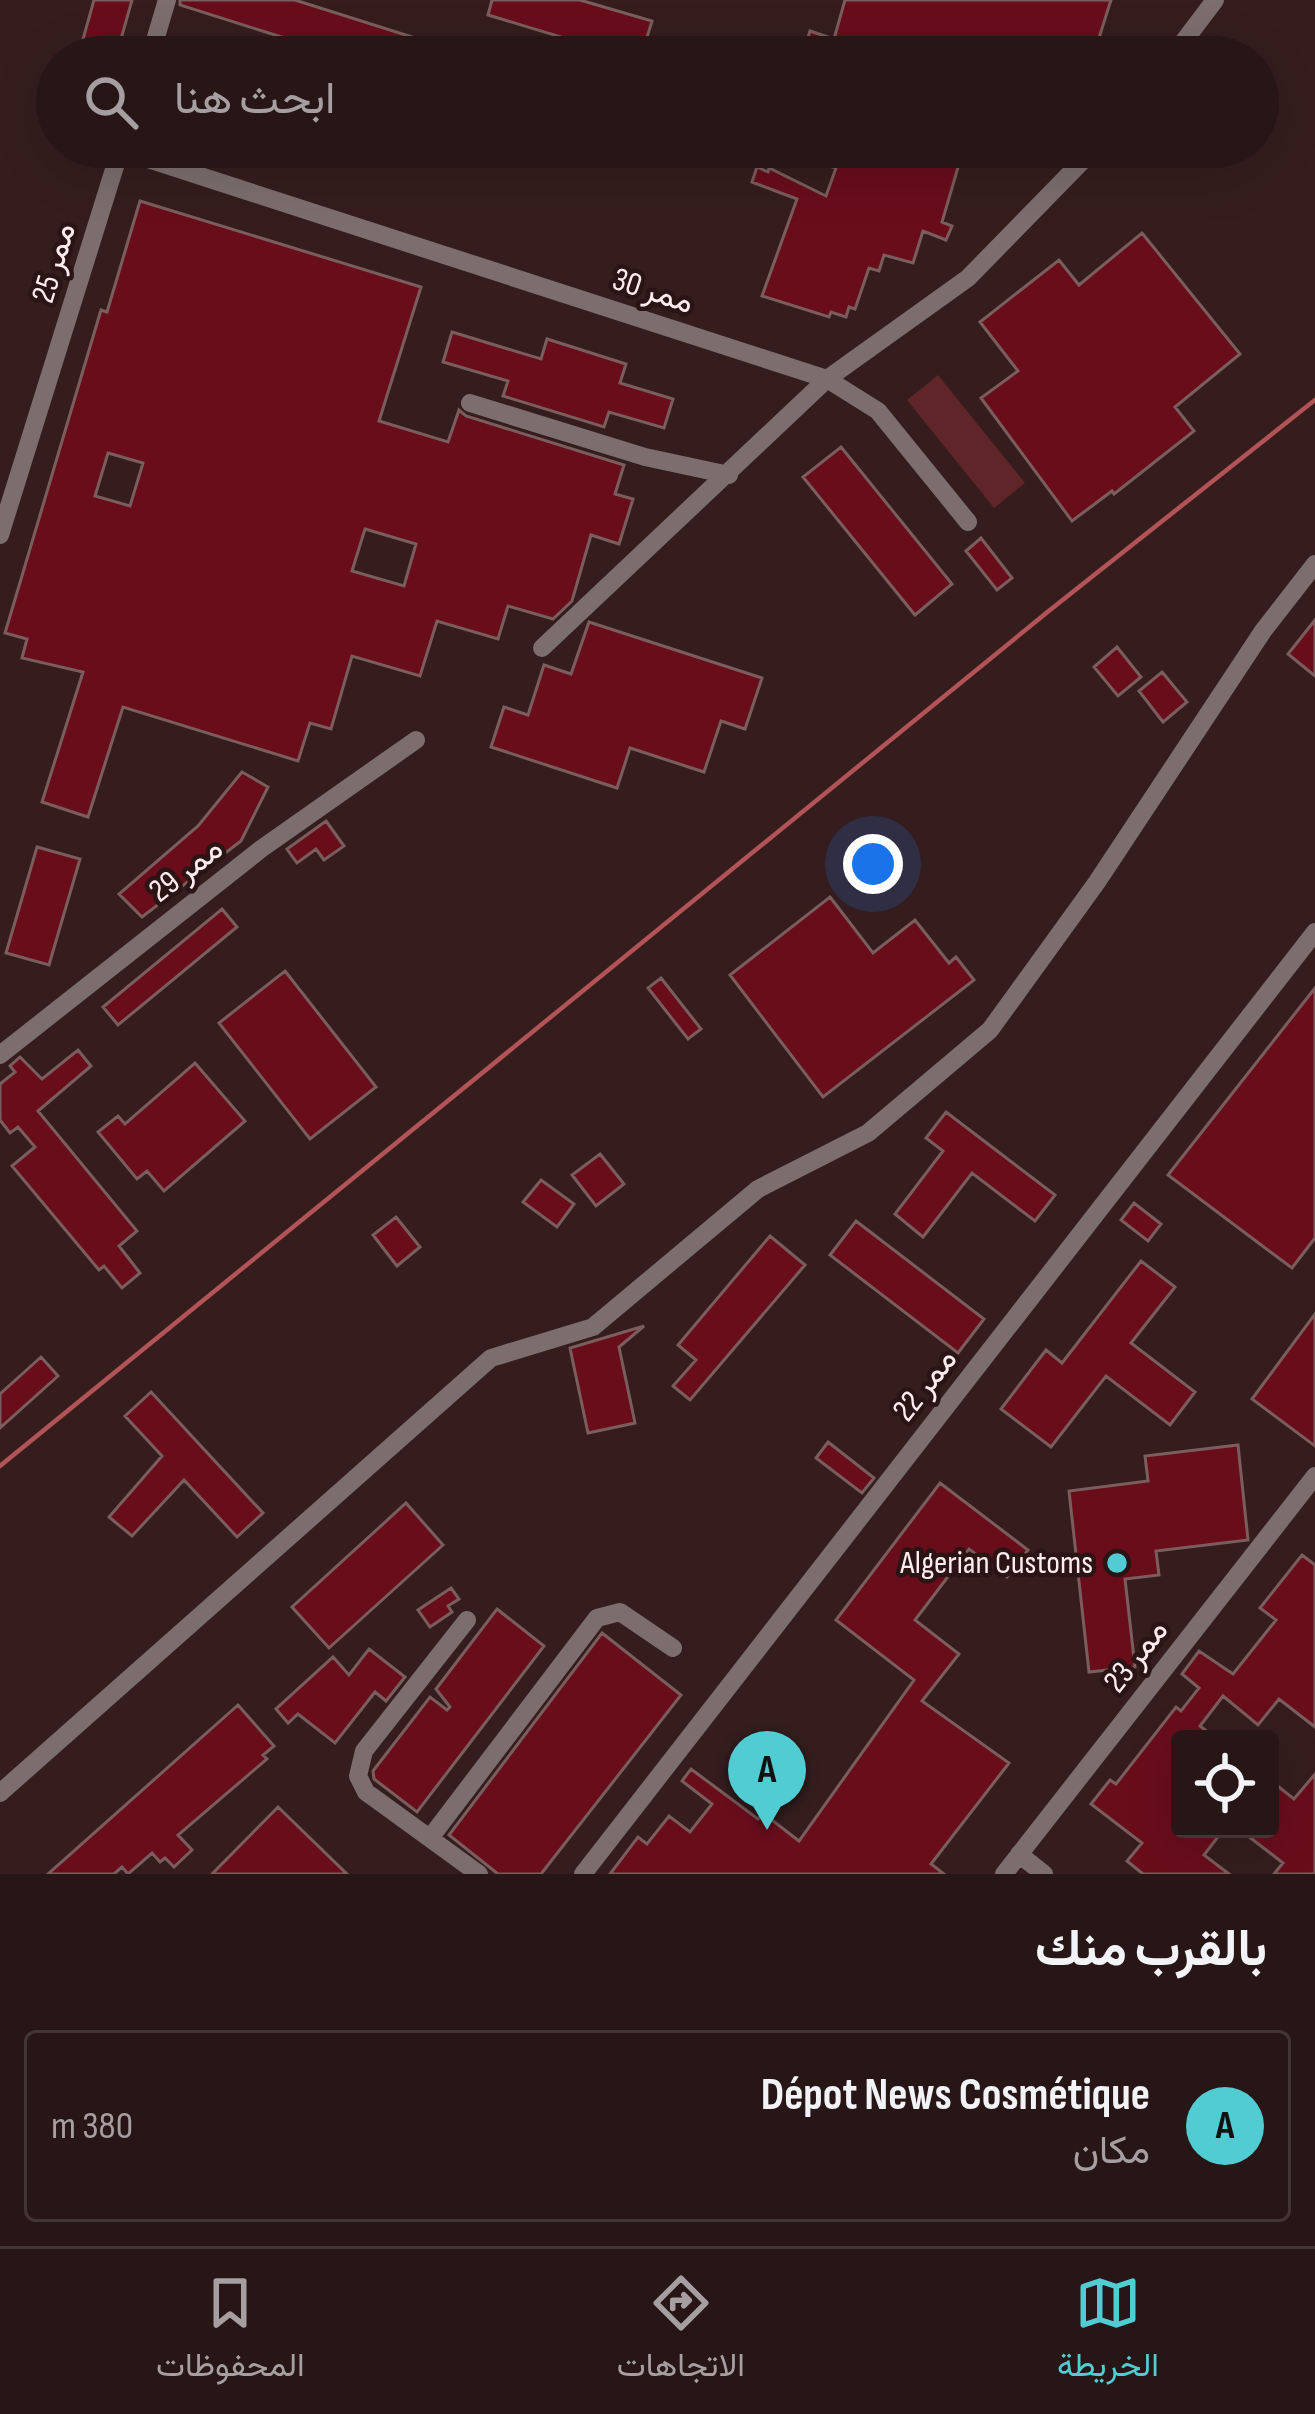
<!DOCTYPE html>
<html lang="ar">
<meta charset="utf-8">
<style>
body{margin:0;font-family:"Sofia Sans Condensed",Vazirmatn,sans-serif;background:#342323;color:#f1f3f6;direction:rtl}
.controls{position:absolute;right:36px;bottom:36px;display:grid;overflow:hidden;border-radius:12px;box-shadow:0 12px 48px #0002}
.controls button{width:108px;height:108px;display:grid;place-items:center;padding:0;border:0;border-bottom:3px solid #443535;background:#281616;color:#f1f3f6;font:60px sans-serif}
.you{position:absolute;left:873px;top:864px;width:42px;height:42px;margin:-30px;border:9px solid #fff;border-radius:50%;background:#1a73e8;box-shadow:0 0 0 18px #1a73e833}
.badge{display:grid;place-items:center;width:78px;height:78px;border-radius:50%;background:#51ccd3;color:#111;font-size:39px;font-weight:700}
.pin{position:absolute;translate:-50% -99px;filter:drop-shadow(0 3px 6px #0008)}
.pin::after{content:'';position:absolute;top:63px;width:42px;height:36px;background:inherit;clip-path:polygon(0 0,100% 0,50% 100%)}
.list{margin:0;padding:0;list-style:none}
h2{display:flex;justify-content:space-between;align-items:center;height:156px;margin:0;padding:0 48px;font-size:51px}
h2 small{font-size:39px;font-weight:400;color:#a59fa1}
.list li{display:grid;grid-template-columns:78px 1fr auto;gap:36px;align-items:center;box-sizing:border-box;height:192px;margin:0 24px 24px;padding:0 24px;border:3px solid #443535;border-radius:12px}
.list b{display:block;font-size:45px;white-space:nowrap}
.list p{margin:0;font-size:39px;white-space:nowrap;color:#a59fa1}
.list em{font-size:39px;font-style:normal;color:#a59fa1}
.icon{flex:none;width:66px;height:66px;fill:none;stroke:currentColor;stroke-width:2;stroke-linecap:round;stroke-linejoin:round}
.map{position:relative;flex:none;width:1315px;height:1874px;overflow:hidden;direction:ltr}
.search{position:absolute;background:#281616;box-shadow:0 12px 48px #0002;left:36px;right:36px;top:36px;height:132px;display:flex;align-items:center;gap:30px;box-sizing:border-box;padding:0 42px;border-radius:66px;color:#a59fa1;font-size:45px}
.sheet{height:372px;background:#281616}
nav{display:flex;justify-content:space-around;align-items:center;box-sizing:border-box;height:168px;border-top:3px solid #443535;background:#281616;font-size:33px;color:#a59fa1}
nav a{display:grid;justify-items:center;gap:6px}
nav .on{color:#51ccd3}
.map>svg:first-child{display:block}
</style>
<div class="map">
<svg width="1315" height="1874" viewBox="0 0 1315 1874">
<rect width="100%" height="100%" fill="#351d1d"/>
<path fill="#5f2528" d="M938 375 1025 483 994 508 907 400Z"/>
<g fill="none" stroke-linecap="round" stroke-linejoin="round">
<path stroke="#b25356" stroke-width="4.5" d="M0 1466 1050 610 1315 400"/>
</g>
<path fill="#690d1b" stroke="#7a5d5d" stroke-width="3" fill-rule="evenodd" d="M94 0H132L116 57H78Z
M180 0H295L466 54 465 57H345L180 5Z
M492 0H580L652 21 641 57H627L488 15Z
M845 0H1111L1093 57H802L810 31 834 39Z
M777 147H964L942 222 952 226 946 240 923 231 913 263 884 255 879 271 869 268 855 309 849 307 846 317 831 312 829 317 762 296 797 199 752 182 757 167 768 172 769 168 826 196 836 168 776 151Z
M140 201 421 287 379 421 448 442 459 410 466 416 624 465 615 494 633 499 619 544 591 535 572 601 553 619 508 606 498 639 437 621 420 676 352 656 331 729 310 723 298 761 123 707 88 817 42 802 83 672 22 658 27 639 5 633 101 310 107 312ZM108 453 143 463 130 506 95 496ZM365 529 416 544 404 586 352 571Z
M1142 233 1240 354 1175 407 1194 431 1114 494 1112 491 1072 521 981 398 1018 371 980 322 1059 260 1079 285Z
M452 332 541 359 547 339 626 364 620 383 673 399 664 428 609 412 604 427 503 396 508 381 443 362Z
M841 447 952 584 915 615 803 477Z
M981 538 1012 578 997 590 966 551Z
M1315 620V676L1288 654Z
M589 622 762 678 745 729 721 721 704 772 630 748 617 788 491 747 504 707 528 715 544 665 571 674Z
M1117 647 1141 677 1118 696 1094 667Z
M1162 672 1187 702 1163 722 1139 691Z
M242 772 268 787 241 841 142 917 119 894 198 826Z
M326 821 344 846 324 860 316 849 297 863 287 849Z
M37 847 80 859 49 965 6 953Z
M830 897 873 953 915 920 949 963 956 957 974 980 823 1097 730 975Z
M222 909 237 927 118 1025 103 1007Z
M285 971 376 1087 310 1139 219 1023Z
M661 978 701 1029 688 1039 648 988Z
M1315 988V1238L1292 1268 1168 1175Z
M78 1050 91 1066 38 1111 137 1231 119 1246 140 1273 122 1288 104 1266 99 1270 12 1166 35 1147 18 1127 10 1133 0 1120V1084L15 1072 10 1066 20 1057 42 1079Z
M195 1063 245 1121 164 1191 147 1171 137 1179 98 1132 118 1116 125 1124Z
M946 1112 1055 1195 1035 1221 972 1173 923 1237 895 1214 943 1151 926 1138Z
M600 1154 624 1184 596 1206 572 1175Z
M541 1180 574 1204 557 1227 523 1202Z
M1134 1203 1161 1224 1148 1241 1121 1220Z
M396 1217 420 1247 397 1266 373 1235Z
M856 1221 984 1319 958 1353 830 1255Z
M770 1236 805 1265 690 1400 673 1386 696 1360 678 1345Z
M1141 1261 1175 1287 1131 1343 1195 1392 1170 1425 1106 1376 1051 1447 1001 1409 1046 1350 1062 1363Z
M1315 1314V1446L1252 1399Z
M644 1326 619 1347 635 1423 588 1433 570 1348Z
M41 1357 58 1376 0 1428V1394Z
M151 1392 263 1513 237 1537 184 1480 132 1536 109 1517 162 1456 125 1416Z
M828 1442 874 1478 862 1493 816 1458Z
M1238 1445 1248 1540 1156 1551 1159 1575 1125 1579 1135 1667 1089 1672 1069 1491 1148 1481 1145 1456Z
M940 1483 1028 1550 1007 1577 969 1549 915 1620 959 1654 922 1701 1009 1763 931 1864 944 1874H610L638 1837 647 1844 669 1816 690 1832 712 1804 682 1781 691 1769 758 1819 763 1813 799 1841 914 1680 836 1620Z
M406 1503 443 1545 329 1648 292 1607Z
M1302 1555 1315 1565V1727L1279 1699 1258 1725 1223 1696 1200 1726 1217 1739H1180V1829H1224L1204 1855 1229 1874H1143L1127 1861 1142 1843 1091 1804 1110 1780 1116 1784 1176 1707 1181 1711 1199 1688 1182 1674 1199 1651 1233 1674 1276 1620 1260 1608Z
M451 1588 459 1599 448 1606 452 1612 430 1627 418 1610Z
M497 1609 544 1646 417 1812 374 1779 373 1771 430 1697 447 1710 450 1707 436 1689Z
M602 1633 681 1695 541 1874H498L449 1835Z
M369 1649 405 1677 386 1701 375 1692 335 1743 298 1714 288 1723 276 1709 333 1657 349 1675Z
M238 1705 274 1746 263 1755 267 1759 178 1835 192 1850 174 1867 165 1858 160 1862 152 1853 128 1874 122 1867 114 1874H48Z
M1315 1774V1874H1274L1283 1863 1239 1829H1270V1780L1294 1799Z
M278 1807 347 1874H212Z"/>
<g fill="none" stroke-linecap="round" stroke-linejoin="round">
<path stroke="#7c6e6e" stroke-width="18" d="M150 57 167 0
M1172 57 1215 0
M120 150 827 379 968 278 1096 147
M470 403 645 457 729 475
M0 535 121 147
M542 648 827 379 878 411 968 522
M0 1055 261 849 416 740
M467 1620 364 1751 358 1776 366 1792 479 1874
M0 1793 491 1358 593 1327 758 1189 868 1133 990 1030 1097 882 1263 631 1315 564
M430 1838 597 1618 620 1612 673 1648
M1019 1854 1044 1874
M583 1874 1315 932
M1004 1874 1315 1476"/>
</g>
<circle fill="#51ccd3" stroke="#2b1414" stroke-width="4.5" cx="1117" cy="1563" r="12"/>
<g text-anchor="middle" dominant-baseline="central" stroke-width="9" stroke-linejoin="round" paint-order="stroke">
<g font-size="33" fill="#feedec" stroke="#2b1414">
<text transform="translate(54 263) rotate(-73)">ممر 25</text>
<text transform="translate(653 291) rotate(18)">ممر 30</text>
<text transform="translate(186 870) rotate(-38)">ممر 29</text>
<text transform="translate(925 1385) rotate(-52)">ممر 22</text>
<text transform="translate(1136 1656) rotate(-52)">ممر 23</text>
</g>
<g font-size="33" fill="#feedec" stroke="#2b1414" text-anchor="end">
<text x="1093" y="1563">Algerian Customs</text>
</g>
</g>
</svg>
<div class="controls">
<button><svg class="icon" aria-label="locate" viewBox="0 0 24 24"><circle cx="12" cy="12" r="6"/><path d="M12 2v4M12 18v4M2 12h4M18 12h4"/></svg></button>
</div>
<div class="you"></div>
<div class="pin badge" style="left:767px;top:1830px">A</div>
<div class="search"><svg class="icon" aria-label="search" viewBox="0 0 24 24"><circle cx="10" cy="10" r="6"/><path d="M15 15l6 6"/></svg>ابحث هنا</div>
</div>
<section class="sheet">
<h2>بالقرب منك<small></small></h2>
<ul class="list">
<li><span class="badge">A</span><div><b>Dépot News Cosmétique</b><p>مكان</p></div><em>380 m</em></li>
</ul>
</section>
<nav>
<a class="on"><svg class="icon" aria-label="map" viewBox="0 0 24 24"><path d="M3 6l6-2 6 2 6-2v14l-6 2-6-2-6 2zM9 4v14M15 6v14"/></svg>الخريطة</a>
<a><svg class="icon" aria-label="directions" viewBox="0 0 24 24"><path d="M12 3l9 9-9 9-9-9zM9 14v-3h6M13 9l2 2-2 2"/></svg>الاتجاهات</a>
<a><svg class="icon" aria-label="saved" viewBox="0 0 24 24"><path d="M7 4h10v16l-5-4-5 4z"/></svg>المحفوظات</a>
</nav>
